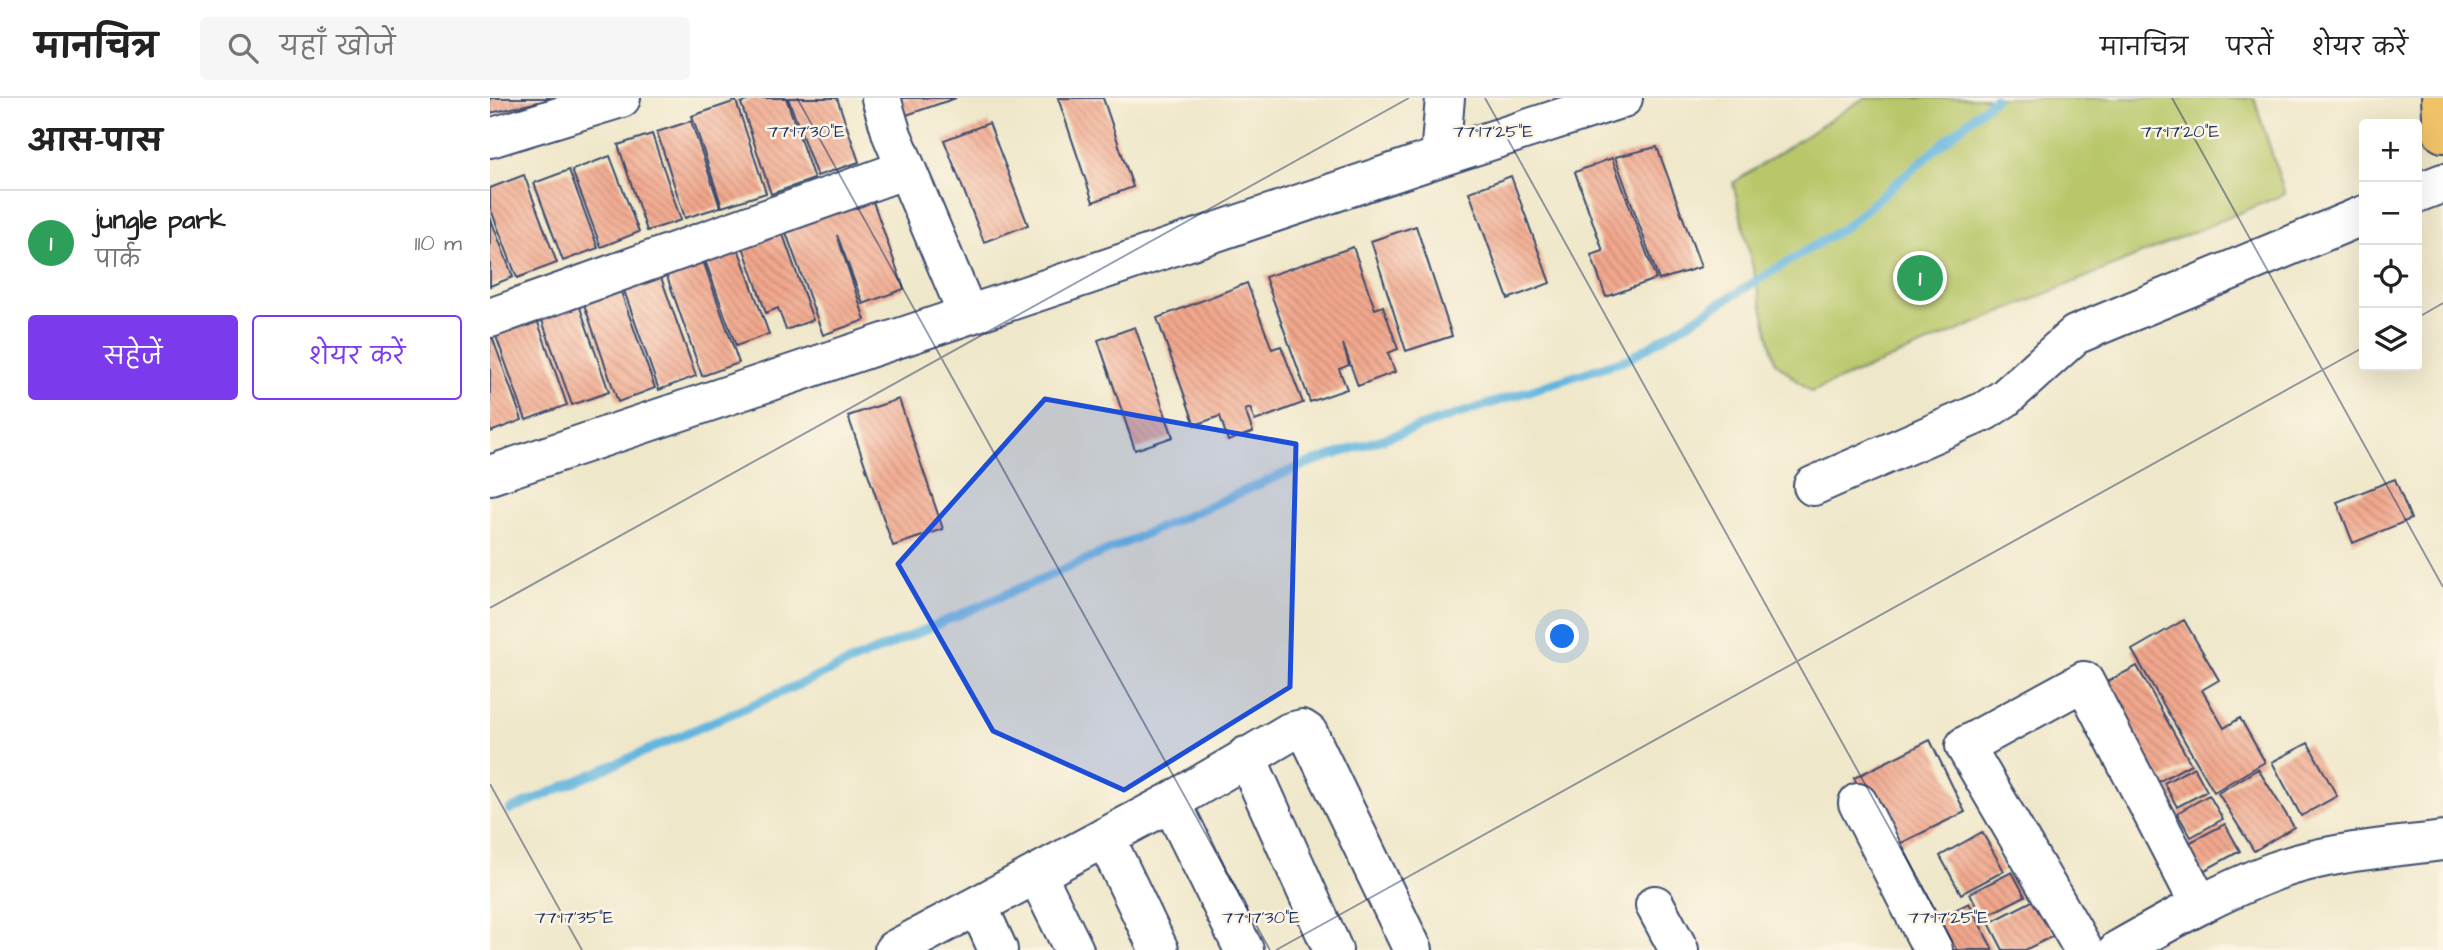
<!DOCTYPE html>
<html lang="hi">
<meta charset="utf-8">
<style>
body{margin:0;font-family:"Architects Daughter","Playpen Sans Deva",sans-serif;background:#f6f6f6;color:#222}
.controls{position:absolute;right:21px;top:21px;display:grid;overflow:hidden;border-radius:7px;box-shadow:0 7px 28px #0002}
.controls button{width:63px;height:63px;display:grid;place-items:center;padding:0;border:0;border-bottom:2px solid #e0e0e0;background:#fff;color:#222;font:35px sans-serif}
.you{position:absolute;left:1073px;top:539px;width:24px;height:24px;margin:-18px;border:5px solid #fff;border-radius:50%;background:#1a73e8;box-shadow:0 0 0 10px #1a73e833}
.badge{display:grid;place-items:center;width:46px;height:46px;border-radius:50%;background:#7c3aed;color:#fff;font-size:23px;font-weight:700}
.pin{position:absolute;translate:-50% -50%;border:4px solid #fff;box-shadow:0 2px 7px #0006}
.list{margin:0;padding:0;list-style:none}
h2{display:flex;justify-content:space-between;align-items:center;height:91px;margin:0;padding:0 28px;font-size:30px}
h2 small{font-size:23px;font-weight:400;color:#767676}
.list li{display:grid;grid-template-columns:46px 1fr auto;gap:21px;align-items:center;box-sizing:border-box;height:105px;padding:0 28px;border-top:2px solid #e0e0e0}
.list b{display:block;font-size:26px;white-space:nowrap}
.list p{margin:0;font-size:23px;white-space:nowrap;color:#767676}
.list em{font-size:23px;font-style:normal;color:#767676}
.actions{display:flex;gap:14px;padding:21px 28px}
.actions a{flex:1;padding:16px 0;border:2px solid #7c3aed;border-radius:7px;text-align:center;font-size:24px;color:#7c3aed}
.actions .main{background:#7c3aed;color:#fff}
.icon{flex:none;width:38px;height:38px;fill:none;stroke:currentColor;stroke-width:2;stroke-linecap:round;stroke-linejoin:round}
.map{position:relative;flex:none;width:1953px;height:852px;overflow:hidden}
header{display:flex;align-items:center;gap:42px;box-sizing:border-box;height:98px;padding:0 35px;background:#fff;border-bottom:2px solid #e0e0e0}
header strong{font-size:33px}
nav{display:flex;gap:38px;margin-inline-start:auto;font-size:24px}
.search{width:490px;height:63px;background:#f6f6f6;display:flex;align-items:center;gap:18px;box-sizing:border-box;padding:0 24px;border-radius:7px;color:#767676;font-size:26px}
main{display:flex}
aside{flex:1;background:#fff}
.map>svg:first-child{display:block}
</style>
<header>
<strong>मानचित्र</strong>
<div class="search"><svg class="icon" aria-label="search" viewBox="0 0 24 24"><circle cx="10" cy="10" r="6"/><path d="M15 15l6 6"/></svg>यहाँ खोजें</div>
<nav><a>मानचित्र</a><a>परतें</a><a>शेयर करें</a></nav>
</header>
<main>
<aside>
<h2>आस-पास<small></small></h2>
<ul class="list">
<li><span class="badge" style="background:#2e9e5b">1</span><div><b>jungle park</b><p>पार्क</p></div><em>110 m</em></li>
</ul>
<div class="actions"><a class="main">सहेजें</a><a>शेयर करें</a></div>
</aside>
<div class="map">
<svg width="1953" height="852" viewBox="0 0 1953 852">
<defs>
<pattern id="building-back-hatch" width="6" height="6" patternUnits="userSpaceOnUse" patternTransform="scale(1.75)"><rect width="6" height="6" fill="#f2a78c"/><path d="M-1 5l2 2M0 0l6 6M5-1l2 2" fill="none" stroke="#c38876"/></pattern>
</defs>
<rect width="100%" height="100%" fill="#fcf5e5"/>
<filter id="ink" filterUnits="userSpaceOnUse"><feTurbulence type="fractalNoise" baseFrequency=".0143" numOctaves="2"/><feDisplacementMap in="SourceGraphic" scale="14" xChannelSelector="R" yChannelSelector="G"/><feConvolveMatrix kernelMatrix="1 2 1 2 8 2 1 2 1" color-interpolation-filters="sRGB"/></filter>
<filter id="wash" filterUnits="userSpaceOnUse"><feTurbulence type="fractalNoise" baseFrequency=".00686" numOctaves="4" result="noise"/><feDisplacementMap in="SourceGraphic" scale="28" xChannelSelector="R" yChannelSelector="G"/><feGaussianBlur stdDeviation="1.57" result="paint"/><feColorMatrix in="noise" values="0 0 0 0 0 0 0 0 0 0 0 0 0 0 0 0 0 1.4 0 .05"/><feComposite in="paint" operator="in"/></filter>
<g filter="url(#wash)">
<rect width="100%" height="100%" fill="#efe7c9"/>
<path fill="#b9c76a" stroke="#6a7b64" stroke-width="2" d="M1374 0H1764L1795 96 1321 294 1285 264 1243 85Z"/>
<g fill="none" stroke-linecap="round" stroke-linejoin="round">
<path stroke="#62b5de" stroke-width="9" d="M20 712 816 366 1140 260 1355 129 1505 0"/>
</g>
<g id="blocks">
<path fill="url(#building-back-hatch)" d="M0 0H62V1L0 15Z
M265 0H296L324 81 281 96 251 5Z
M298 0H347L369 64 327 78Z
M398 0H466L405 21Z
M568 0H613L643 89 603 104Z
M246 3 276 95 232 109 202 18Z
M201 23 230 109 195 120 167 34Z
M499 25 538 127 494 144 454 42Z
M162 36 191 122 157 133 128 47Z
M1167 49 1211 169 1169 182 1125 59Z
M120 58 149 134 111 149 82 72Z
M1122 60 1166 181 1116 199 1101 157 1113 153 1085 74Z
M79 72 108 150 73 163 44 85Z
M34 77 67 165 27 180 0 109V90Z
M1021 78 1060 185 1018 201 979 94Z
M380 95 414 191 373 206 347 137 375 222 333 237 294 129Z
M0 119 23 179 0 188Z
M289 125 323 222 296 232 288 210 276 215 250 140Z
M926 128 962 238 916 253 881 143Z
M245 142 279 236 246 248 212 154Z
M863 149 885 211 893 208 908 251 898 255 905 274 868 288 853 246 859 267 849 271 857 291 820 304 775 179Z
M211 157 249 265 212 278 174 170Z
M168 171 206 278 169 292 131 184Z
M127 183 165 290 128 304 90 195Z
M757 185 782 251 791 248 813 305 765 323 760 310 755 312 763 334 738 343 730 318 705 327 667 220Z
M86 198 119 294 82 307 48 211Z
M44 213 77 307 36 322 2 227Z
M645 229 683 339 645 352 608 242Z
M0 233 32 322 0 334Z
M409 301 453 431 403 448 358 318Z
M1905 381 1921 421 1863 445 1847 404Z
M1694 522 1729 582 1712 592 1734 630 1750 620 1775 664 1724 694 1642 552Z
M1647 568 1701 666 1657 690 1603 591Z
M1440 642 1475 714 1399 751 1364 680Z
M1818 645 1847 698 1811 718 1782 664Z
M1704 669 1717 693 1687 709 1674 685Z
M1768 671 1804 729 1764 753 1728 695Z
M1719 697 1733 721 1701 739 1687 715Z
M1735 726 1750 753 1708 776 1693 748Z
M1492 734 1514 773 1471 796 1450 758Z
M1522 774 1535 798 1492 820 1480 795Z
M1546 801 1565 837 1535 852H1513L1499 825Z
M1479 805 1503 852H1451L1438 825Z"/>
</g>
</g>
<g filter="url(#ink)">
<use href="#blocks" fill-opacity="0" stroke="#3b4b6e" stroke-width="2"/>
<g fill="none" stroke-linecap="round" stroke-linejoin="round">
<defs>
<path id="minor" d="M391 0 402 37 478 217
M0 40 131 0
M950 59 955 0
M1927 95 1953 85
M0 220 416 71
M0 377 950 59 1133 0
M1323 388 1495 313 1515 300 1585 237 1874 117
M756 658 843 852
M681 704 754 852
M1368 705 1443 852
M615 739 669 852
M547 777 584 852
M1165 807 1189 852
M488 808 508 852
M404 852 681 704 800 634 812 631 818 635 923 852
M1594 852 1475 648 1594 583 1710 807
M1628 852C1679 823 1730 794 1785 773 1836 754 1899 750 1953 743"/>
<path id="major" d="M1951 0 1953 35"/>
</defs>
<use href="#minor" stroke="#3b4b6e" stroke-width="42"/>
<use href="#major" stroke="#3b4b6e" stroke-width="42"/>
<use href="#minor" stroke="#fff" stroke-width="38"/>
<use href="#major" stroke="#f0c369" stroke-width="38"/>
</g>
</g>
<path fill="#1d4ed8" fill-opacity="0.2" stroke="#1d4ed8" stroke-width="5" stroke-linejoin="round" d="M555 301 806 346 800 589 634 692 503 633 408 466Z"/>
<path fill="none" stroke="#1b2f5e" stroke-width="2" stroke-opacity="0.45" d="M307 0 780 852M995 0 1467 852M1682 0 1953 489M1927 220 1953 205M0 510 919 0M0 686 92 852M786 852 1874 249"/>
<g font-size="18" text-anchor="middle" fill="#1b2f5e" stroke="#fcf5e5" stroke-width="5" stroke-linejoin="round" paint-order="stroke">
<text x="316" y="39">77°17'30"E</text>
<text x="1003" y="39">77°17'25"E</text>
<text x="1690" y="39">77°17'20"E</text>
<text x="84" y="825">77°17'35"E</text>
<text x="771" y="825">77°17'30"E</text>
<text x="1458" y="825">77°17'25"E</text>
</g>
</svg>
<div class="controls">
<button>+</button>
<button>−</button>
<button><svg class="icon" aria-label="locate" viewBox="0 0 24 24"><circle cx="12" cy="12" r="6"/><path d="M12 2v4M12 18v4M2 12h4M18 12h4"/></svg></button>
<button><svg class="icon" aria-label="layers" viewBox="0 0 24 24"><path d="M12 4l9 5-9 5-9-5zM3 14l9 5 9-5"/></svg></button>
</div>
<div class="you"></div>
<div class="pin badge" style="left:1430px;top:180px;background:#2e9e5b">1</div>
</div>
</main>
